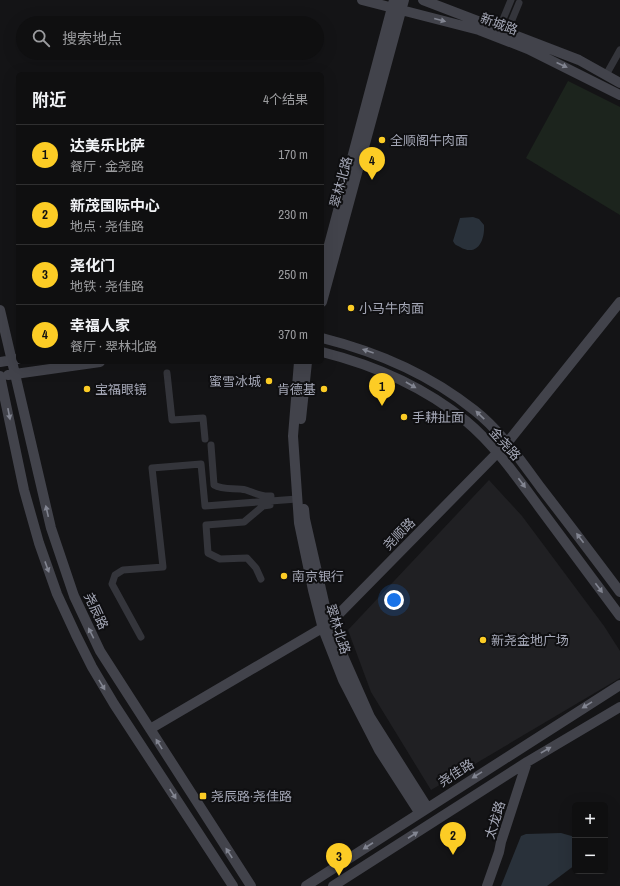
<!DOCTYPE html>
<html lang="zh">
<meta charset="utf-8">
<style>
body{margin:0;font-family:"Archivo Narrow","Noto Sans SC",sans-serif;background:#1d1d1e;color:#f1f3f6}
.controls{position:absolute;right:12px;bottom:12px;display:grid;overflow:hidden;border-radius:6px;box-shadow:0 4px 16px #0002}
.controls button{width:36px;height:36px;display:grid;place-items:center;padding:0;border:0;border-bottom:1px solid #2f2f30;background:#0f0f10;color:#f1f3f6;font:20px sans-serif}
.you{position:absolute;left:394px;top:600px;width:14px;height:14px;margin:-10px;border:3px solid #fff;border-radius:50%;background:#1a73e8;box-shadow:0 0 0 6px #1a73e833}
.badge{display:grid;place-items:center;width:26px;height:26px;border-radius:50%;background:#fccc25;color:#111;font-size:13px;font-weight:700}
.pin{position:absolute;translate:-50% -33px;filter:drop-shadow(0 1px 2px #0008)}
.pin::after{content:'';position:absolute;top:21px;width:14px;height:12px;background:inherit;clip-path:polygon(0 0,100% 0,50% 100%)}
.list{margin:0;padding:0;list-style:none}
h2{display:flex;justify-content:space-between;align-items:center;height:52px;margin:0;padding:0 16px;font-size:17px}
h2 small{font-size:13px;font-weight:400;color:#9b9c9f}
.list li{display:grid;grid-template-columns:26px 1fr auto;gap:12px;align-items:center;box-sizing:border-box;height:60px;padding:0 16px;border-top:1px solid #2f2f30}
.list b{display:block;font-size:15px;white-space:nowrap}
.list p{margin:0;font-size:13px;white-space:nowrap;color:#9b9c9f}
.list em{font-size:13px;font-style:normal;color:#9b9c9f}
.icon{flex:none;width:22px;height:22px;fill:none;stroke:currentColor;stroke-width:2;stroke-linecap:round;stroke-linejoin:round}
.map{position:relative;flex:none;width:620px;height:886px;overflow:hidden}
.search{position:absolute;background:#0f0f10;box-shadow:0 4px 16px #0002;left:16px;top:16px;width:308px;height:44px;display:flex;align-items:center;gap:10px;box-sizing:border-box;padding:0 14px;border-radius:22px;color:#9b9c9f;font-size:15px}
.panel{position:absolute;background:#0f0f10;box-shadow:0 4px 16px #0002;left:16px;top:72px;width:308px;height:292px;border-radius:6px}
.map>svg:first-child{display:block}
</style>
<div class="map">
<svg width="620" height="886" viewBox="0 0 620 886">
<rect width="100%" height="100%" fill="#141416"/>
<path fill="#202023" d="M489 480 522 516 604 626 620 651V678L431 790 371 692 348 630Z"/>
<path fill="#1c241d" d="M568 81 620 107V215L526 158Z"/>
<path fill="#29313a" d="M473 217 479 219 484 225C485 241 477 257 460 247 456 245 455 245 453 241L460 218Z
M561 833 575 837V865L547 886H501L521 836 526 834Z"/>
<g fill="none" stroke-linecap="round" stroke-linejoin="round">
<path stroke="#34353b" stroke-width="7" d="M499 29 511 0
M507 32 519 3
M606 75 620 50
M167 373 172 420 203 418 205 439
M211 445 214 485C224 491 236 487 246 490 255 493 261 497 271 496
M261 579 256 568 247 558 220 559 208 553 206 525 244 522 263 506 270 505
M141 637 112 584 115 575 123 570 163 567 152 468 201 464 205 506 297 499"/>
<path stroke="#42434b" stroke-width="10" d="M362 0 479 30 528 49 620 95
M423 0 579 60 620 83
M322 271 394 0
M322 302 404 0
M0 310 51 528 74 596 100 651 251 886
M322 338C378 352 429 374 474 410 501 431 521 461 541 488 568 523 594 557 620 592
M322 352C374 365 424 387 466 421 496 446 519 480 542 511 568 546 594 581 620 616
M0 362 18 359
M299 362 293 436 299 523 313 590 323 629 343 680 379 750 419 812
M8 375 100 362
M0 376 24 490 39 543 57 594 76 635 92 667 114 704 233 886
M301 419 307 362
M304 509 305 519 329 624 370 717 427 807
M150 729 329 624 507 443 620 302
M306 886 620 685
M333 886 527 762 620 707
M487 886 499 852 501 842 527 762"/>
</g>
<defs><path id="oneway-solid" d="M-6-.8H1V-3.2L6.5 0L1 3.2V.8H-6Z"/></defs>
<g fill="#828591">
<use href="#oneway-solid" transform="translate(440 20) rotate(15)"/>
<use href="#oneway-solid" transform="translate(562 65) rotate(25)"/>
<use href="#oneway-solid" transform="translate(368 351) rotate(-161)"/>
<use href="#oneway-solid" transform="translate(411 385) rotate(30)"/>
<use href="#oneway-solid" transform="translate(9 414) rotate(79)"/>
<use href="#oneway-solid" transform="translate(480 415) rotate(-136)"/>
<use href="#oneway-solid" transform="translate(522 483) rotate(53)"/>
<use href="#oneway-solid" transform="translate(47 511) rotate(-103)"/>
<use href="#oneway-solid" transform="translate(580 538) rotate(-127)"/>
<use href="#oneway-solid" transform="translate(47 567) rotate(70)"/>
<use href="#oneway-solid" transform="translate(599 588) rotate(53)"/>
<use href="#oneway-solid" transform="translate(91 633) rotate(-117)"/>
<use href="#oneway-solid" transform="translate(102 685) rotate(59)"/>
<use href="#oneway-solid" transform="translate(587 705) rotate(148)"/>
<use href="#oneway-solid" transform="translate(159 744) rotate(-122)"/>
<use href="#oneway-solid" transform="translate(546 750) rotate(-30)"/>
<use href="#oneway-solid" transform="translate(477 775) rotate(148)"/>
<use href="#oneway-solid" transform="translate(173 794) rotate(57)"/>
<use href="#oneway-solid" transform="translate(413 835) rotate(-33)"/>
<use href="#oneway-solid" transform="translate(368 846) rotate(147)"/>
<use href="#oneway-solid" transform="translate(229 853) rotate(-123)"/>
</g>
<g fill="#fccc25" stroke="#0f0f11" stroke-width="1.5">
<circle cx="382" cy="140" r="4"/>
<circle cx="351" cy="308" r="4"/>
<circle cx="269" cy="381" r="4"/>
<circle cx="87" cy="389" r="4"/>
<circle cx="324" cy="389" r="4"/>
<circle cx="404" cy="417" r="4"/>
<circle cx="284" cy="576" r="4"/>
<circle cx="483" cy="640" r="4"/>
<rect x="199" y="792" width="8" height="8" rx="2"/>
</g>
<g text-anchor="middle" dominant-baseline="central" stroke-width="4" stroke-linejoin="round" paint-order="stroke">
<g font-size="13" fill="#a5a8b7" stroke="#0f0f11">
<text transform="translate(499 24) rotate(20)">新城路</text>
<text transform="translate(341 182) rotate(-75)">翠林北路</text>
<text transform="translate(505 444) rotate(48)">金尧路</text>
<text transform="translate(399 534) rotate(-45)">尧顺路</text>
<text transform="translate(96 611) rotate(65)">尧辰路</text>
<text transform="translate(338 629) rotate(72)">翠林北路</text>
<text transform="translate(456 773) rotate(-32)">尧佳路</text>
<text transform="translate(495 820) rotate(-73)">太龙路</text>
</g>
<g font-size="13" fill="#a5a8b7" stroke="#0f0f11" text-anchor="start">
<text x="390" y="140">全顺阁牛肉面</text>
<text x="359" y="308">小马牛肉面</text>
<text x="261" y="381" text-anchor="end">蜜雪冰城</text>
<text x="95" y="389">宝福眼镜</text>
<text x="316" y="389" text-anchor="end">肯德基</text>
<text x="412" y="417">手耕扯面</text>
<text x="292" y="576">南京银行</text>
<text x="491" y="640">新尧金地广场</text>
<text x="211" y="796">尧辰路·尧佳路</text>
</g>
</g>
</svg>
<div class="controls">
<button>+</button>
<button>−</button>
</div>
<div class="you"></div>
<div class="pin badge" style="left:382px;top:406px">1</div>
<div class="pin badge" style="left:453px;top:855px">2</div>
<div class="pin badge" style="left:339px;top:876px">3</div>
<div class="pin badge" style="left:372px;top:180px">4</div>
<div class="search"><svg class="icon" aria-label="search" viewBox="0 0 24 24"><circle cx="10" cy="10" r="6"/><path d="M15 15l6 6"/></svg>搜索地点</div>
<section class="panel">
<h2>附近<small>4个结果</small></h2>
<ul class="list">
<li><span class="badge">1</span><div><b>达美乐比萨</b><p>餐厅 · 金尧路</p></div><em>170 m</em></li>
<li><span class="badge">2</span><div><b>新茂国际中心</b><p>地点 · 尧佳路</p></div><em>230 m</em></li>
<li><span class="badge">3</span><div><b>尧化门</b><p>地铁 · 尧佳路</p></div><em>250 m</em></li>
<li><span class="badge">4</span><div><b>幸福人家</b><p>餐厅 · 翠林北路</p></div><em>370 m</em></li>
</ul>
</section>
</div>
